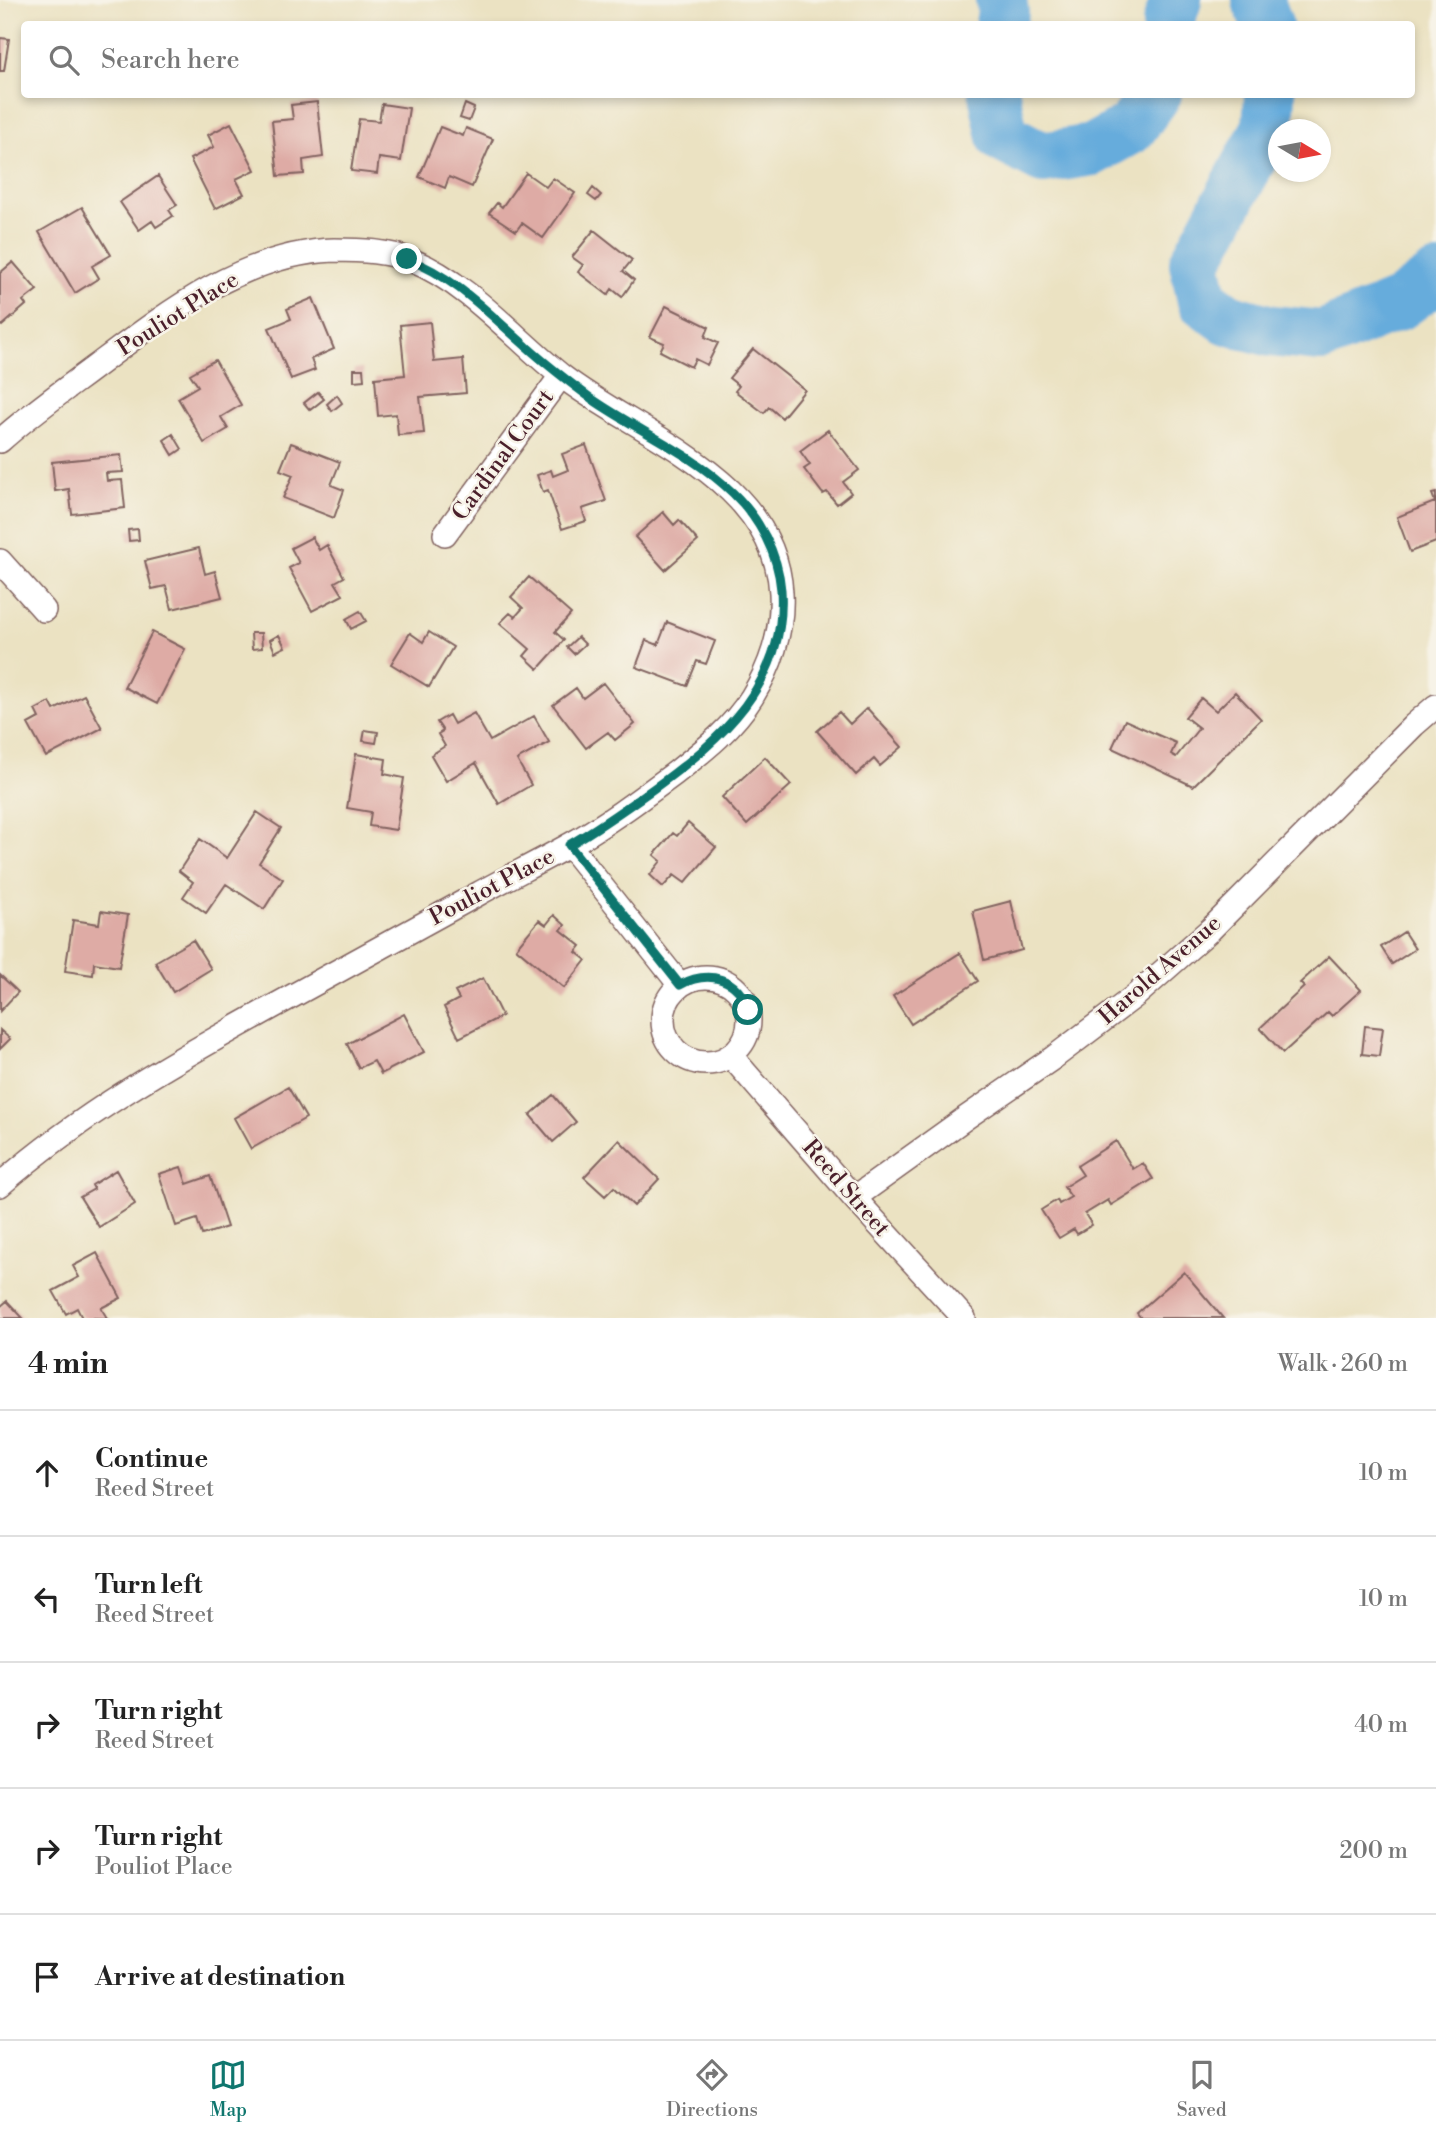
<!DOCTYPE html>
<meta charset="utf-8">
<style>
body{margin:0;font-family:"Libre Bodoni",serif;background:#f2f2f2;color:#222}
.compass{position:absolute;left:1268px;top:119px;width:63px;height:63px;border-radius:50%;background:#fff;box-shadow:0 4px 10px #0003;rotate:100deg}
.stop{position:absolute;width:21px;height:21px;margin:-16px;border:5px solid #0f766e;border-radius:50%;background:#fff}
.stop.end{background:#0f766e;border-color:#fff;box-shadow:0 2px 7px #0008}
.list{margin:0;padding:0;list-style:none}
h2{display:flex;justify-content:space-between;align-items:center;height:91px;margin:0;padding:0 28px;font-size:30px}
h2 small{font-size:23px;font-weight:400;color:#767676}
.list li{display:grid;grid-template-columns:46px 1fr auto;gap:21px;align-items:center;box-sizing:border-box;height:126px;padding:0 28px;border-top:2px solid #e0e0e0}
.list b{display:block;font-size:26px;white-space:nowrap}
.list p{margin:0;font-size:23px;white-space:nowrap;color:#767676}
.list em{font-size:23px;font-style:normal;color:#767676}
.icon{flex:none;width:38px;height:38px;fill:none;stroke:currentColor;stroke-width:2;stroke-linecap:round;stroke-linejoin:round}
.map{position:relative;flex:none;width:1436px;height:1318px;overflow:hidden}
.search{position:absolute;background:#fff;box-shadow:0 4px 10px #0003;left:21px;right:21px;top:21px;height:77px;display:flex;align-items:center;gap:18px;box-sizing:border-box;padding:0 24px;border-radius:7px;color:#767676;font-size:26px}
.sheet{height:721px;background:#fff}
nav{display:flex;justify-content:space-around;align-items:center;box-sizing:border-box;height:98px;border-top:2px solid #e0e0e0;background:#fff;font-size:19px;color:#767676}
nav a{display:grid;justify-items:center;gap:4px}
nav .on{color:#0f766e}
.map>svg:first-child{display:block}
</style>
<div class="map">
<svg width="1436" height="1318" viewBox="0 0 1436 1318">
<rect width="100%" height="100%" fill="#f7f3e8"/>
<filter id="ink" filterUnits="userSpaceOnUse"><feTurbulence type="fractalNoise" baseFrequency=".0143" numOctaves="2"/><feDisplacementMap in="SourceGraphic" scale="14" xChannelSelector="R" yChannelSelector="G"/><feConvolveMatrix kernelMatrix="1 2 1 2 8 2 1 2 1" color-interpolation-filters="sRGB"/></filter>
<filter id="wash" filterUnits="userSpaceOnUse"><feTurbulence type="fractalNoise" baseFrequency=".00686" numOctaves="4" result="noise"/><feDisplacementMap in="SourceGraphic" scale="28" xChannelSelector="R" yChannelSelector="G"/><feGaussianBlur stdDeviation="1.57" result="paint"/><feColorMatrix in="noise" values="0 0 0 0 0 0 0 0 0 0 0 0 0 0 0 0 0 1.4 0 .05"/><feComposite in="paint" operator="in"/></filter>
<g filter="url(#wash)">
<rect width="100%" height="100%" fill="#ebe2c2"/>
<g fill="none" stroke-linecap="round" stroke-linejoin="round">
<path stroke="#66acdc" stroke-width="52" d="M1258 0 1267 24
M1001 24 1003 12 1001 0
M1168 24 1176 0
M994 94 1003 137 1043 158 1092 150 1131 128 1156 94
M1270 94 1268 127 1195 263 1203 301 1228 319 1271 331 1322 336 1400 304 1436 278"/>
</g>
<g id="blocks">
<path fill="#deaba5" d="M0 38 9 39 4 71H0Z
M317 102 323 157 303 160 304 174 278 176 272 121 293 119 291 105Z
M382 104 409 108 401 161 379 158 377 174 351 171 359 119 379 121Z
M465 104 474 108 469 121 460 118Z
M231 123 255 170 236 179 244 194 215 209 190 159 214 147 208 135Z
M440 127 463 136 466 128 493 139 472 187 449 177 445 188 419 177Z
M526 173 546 187 553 178 575 193 543 238 522 223 516 231 489 213 497 203 502 207Z
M158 176 177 205 169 210 173 216 156 227 152 221 139 230 120 202Z
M593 188 601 195 596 201 588 195Z
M82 207 111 255 92 266 99 278 75 293 39 232Z
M594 230 632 260 623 271 634 280 622 297 612 289 608 295 578 272 583 265 572 257Z
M13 262 37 290 23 301 26 305 2 326 0 324V273Z
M313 298 334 349 311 359 315 370 291 379 269 328 291 319 287 309Z
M666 306 709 327 705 337 718 343 707 365 695 359 691 367 660 351 664 343 650 337Z
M430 322 434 362 463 359 466 393 420 397 424 433 398 435 396 414 378 416 375 378 405 375 400 325Z
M753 349 805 390 782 418 769 407 764 413 735 391 739 386 729 378Z
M215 360 241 405 221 417 228 429 204 443 178 398 198 386 190 374Z
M354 369H363L364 380 354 381Z
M318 392 324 399 310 410 304 403Z
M337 395 342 403 332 411 327 404Z
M828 430 859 470 843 482 851 493 837 504 827 492 823 494 804 469 810 465 800 451Z
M173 434 182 449 173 455 164 440Z
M291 443 340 462 331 485 344 490 334 518 283 498 293 475 280 470Z
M586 445 606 501 582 509 586 521 562 529 548 490 543 492 537 475 551 470 553 476 568 470 562 454Z
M121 455 123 472 106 473 107 481 122 480 125 508 72 514 69 489 55 491 52 462Z
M1436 493V542L1410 552 1397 517 1435 502 1432 494Z
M663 512 674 525 679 520 698 541 665 570 635 537Z
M138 529 139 540 129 541 128 530Z
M312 537 319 550 327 545 344 577 335 582 343 595 312 611 289 568 299 563 291 548Z
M199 548 205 574 215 571 222 597 172 609 166 586 152 589 145 561Z
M529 577 571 614 555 632 564 640 538 669 524 656 530 649 500 623 510 613 515 617 523 608 511 597Z
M360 611 366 621 351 629 346 619Z
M667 622 715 641 706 664 697 661 687 686 636 667 646 640 658 645Z
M152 632 185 649 157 704 124 687Z
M429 632 453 647 429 687 391 664 410 633 423 642Z
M251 633H261L262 648 252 649Z
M279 635 285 647 275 652 270 640Z
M578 637 585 644 574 654 567 647Z
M603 683 635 724 615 740 608 732 586 748 553 705 576 688 583 698Z
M1235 692 1261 719 1193 786 1112 748 1125 720 1176 743 1171 754 1176 757 1199 728 1185 717 1201 698 1216 711Z
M84 695 102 728 46 757 28 724 39 718 35 710 50 702 54 710Z
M867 708 902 747 880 766 874 759 856 775 817 731 839 712 850 724Z
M474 713 490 741 534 716 549 742 517 760 531 785 499 804 476 763 446 781 431 755 445 746 438 734 443 731 437 722 449 715 454 724Z
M365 730 378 732 376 743 363 741Z
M356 754 386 759 384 774 404 778 396 830 369 826 371 812 347 808Z
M765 757 791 785 747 825 722 797Z
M257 812 281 828 259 863 283 879 264 909 226 884 206 913 183 897 193 882 179 871 200 839 227 858Z
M688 823 716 847 685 883 674 875 663 887 650 875 661 861 654 855 673 833 677 836Z
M1011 901 1022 950 984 960 973 911Z
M101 911 128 915 119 967 94 963 93 975 65 971 73 920 99 924Z
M554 915 565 925 561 930 581 946 576 952 586 960 564 988 516 948 539 920 546 925Z
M1404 932 1415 949 1392 964 1381 947Z
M193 940 211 969 173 992 155 962Z
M960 953 978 981 911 1024 893 996Z
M1329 956 1361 990 1332 1016 1328 1012 1283 1053 1260 1028 1304 987 1300 983Z
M0 975 18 992 0 1011Z
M483 978 502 1016 459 1038 444 1007 459 999 455 992Z
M404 1014 424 1052 381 1074 374 1061 359 1068 347 1044Z
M1365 1026 1383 1028 1379 1056 1362 1054Z
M0 1030 10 1039 0 1049Z
M288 1087 306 1118 251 1149 234 1118Z
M553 1095 576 1122 553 1142 530 1115Z
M619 1140 659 1179 634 1206 614 1187 605 1196 584 1177Z
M1116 1141 1133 1169 1143 1163 1153 1179 1111 1205 1108 1200 1085 1214 1092 1225 1077 1234 1074 1229 1059 1238 1041 1210 1057 1200 1059 1204 1071 1197 1064 1187 1083 1175 1077 1166Z
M181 1167 187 1184 210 1176 227 1227 202 1235 197 1219 176 1226 159 1174Z
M116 1170 135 1204 99 1227 80 1197 94 1189 92 1185Z
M97 1253 121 1298 101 1308 107 1318H82L77 1308 66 1314 53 1291 79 1277 73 1266Z
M1184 1272 1223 1318H1141L1137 1313Z
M7 1301 23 1318H0V1307Z"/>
</g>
</g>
<g filter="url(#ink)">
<use href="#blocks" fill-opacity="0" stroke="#826360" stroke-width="2"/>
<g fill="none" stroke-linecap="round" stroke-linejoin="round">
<defs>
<path id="minor" d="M0 441C30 414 63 391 95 367 164 315 243 253 334 250 360 250 389 251 413 261 468 283 516 340 563 377 640 436 775 479 781 593 783 630 771 666 752 697 732 729 703 751 674 774 639 800 604 826 566 847 537 863 507 878 478 894 408 933 337 971 267 1010 173 1062 82 1113 0 1185
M445 534 561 376
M0 561 44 610
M569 845 680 985
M663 1020a43 43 0 1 1 86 0a43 43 0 1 1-86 0Z
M731 1056 854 1198 964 1318
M854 1198 967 1117 1053 1058 1135 996 1211 929 1414 725 1436 706"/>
</defs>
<use href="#minor" stroke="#826360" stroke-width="26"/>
<use href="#minor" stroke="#fff" stroke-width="23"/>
</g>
</g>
<g fill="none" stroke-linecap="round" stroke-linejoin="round" filter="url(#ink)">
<path stroke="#0f766e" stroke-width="9" d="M407 259C454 276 489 314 526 346 547 365 569 382 592 399 638 431 692 453 733 493 759 518 778 553 781 590 787 683 721 740 653 789 625 809 598 828 569 845L680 985C708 970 739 977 748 1010"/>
</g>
<g text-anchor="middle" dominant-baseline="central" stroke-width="5" stroke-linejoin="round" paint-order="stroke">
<g font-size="23" fill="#4a1f2b" stroke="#f7f3e8">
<text transform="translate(178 314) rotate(-32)">Pouliot Place</text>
<text transform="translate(503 455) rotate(-54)">Cardinal Court</text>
<text transform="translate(492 887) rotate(-28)">Pouliot Place</text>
<text transform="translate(1160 970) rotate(-41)">Harold Avenue</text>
<text transform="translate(846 1188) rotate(49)">Reed Street</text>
</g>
</g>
</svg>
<svg class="compass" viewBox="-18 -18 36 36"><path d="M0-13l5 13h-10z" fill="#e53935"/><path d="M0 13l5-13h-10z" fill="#767676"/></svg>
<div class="stop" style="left:748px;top:1010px"></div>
<div class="stop end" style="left:407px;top:259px"></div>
<div class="search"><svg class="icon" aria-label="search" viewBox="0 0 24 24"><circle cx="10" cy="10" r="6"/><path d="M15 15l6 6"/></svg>Search here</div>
</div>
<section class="sheet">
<h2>4 min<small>Walk · 260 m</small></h2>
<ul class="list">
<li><svg class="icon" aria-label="ahead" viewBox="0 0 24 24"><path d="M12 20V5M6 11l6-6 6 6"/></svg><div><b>Continue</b><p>Reed Street</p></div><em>10 m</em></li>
<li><svg class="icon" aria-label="left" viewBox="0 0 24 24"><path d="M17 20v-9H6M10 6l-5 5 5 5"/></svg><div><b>Turn left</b><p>Reed Street</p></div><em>10 m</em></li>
<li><svg class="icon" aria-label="right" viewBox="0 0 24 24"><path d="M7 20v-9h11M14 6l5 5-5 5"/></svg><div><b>Turn right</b><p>Reed Street</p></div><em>40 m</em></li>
<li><svg class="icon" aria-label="right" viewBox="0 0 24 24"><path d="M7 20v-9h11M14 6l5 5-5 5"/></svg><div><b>Turn right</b><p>Pouliot Place</p></div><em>200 m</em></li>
<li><svg class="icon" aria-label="arrive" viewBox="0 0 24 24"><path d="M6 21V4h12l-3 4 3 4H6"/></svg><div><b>Arrive at destination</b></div></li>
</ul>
</section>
<nav>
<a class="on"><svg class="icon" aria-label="map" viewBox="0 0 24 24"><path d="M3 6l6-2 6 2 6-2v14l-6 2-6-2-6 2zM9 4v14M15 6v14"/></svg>Map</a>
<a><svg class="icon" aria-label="directions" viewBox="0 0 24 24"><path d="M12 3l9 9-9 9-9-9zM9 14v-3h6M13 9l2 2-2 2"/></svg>Directions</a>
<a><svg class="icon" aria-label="saved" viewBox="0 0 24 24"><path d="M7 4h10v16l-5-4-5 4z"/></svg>Saved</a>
</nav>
